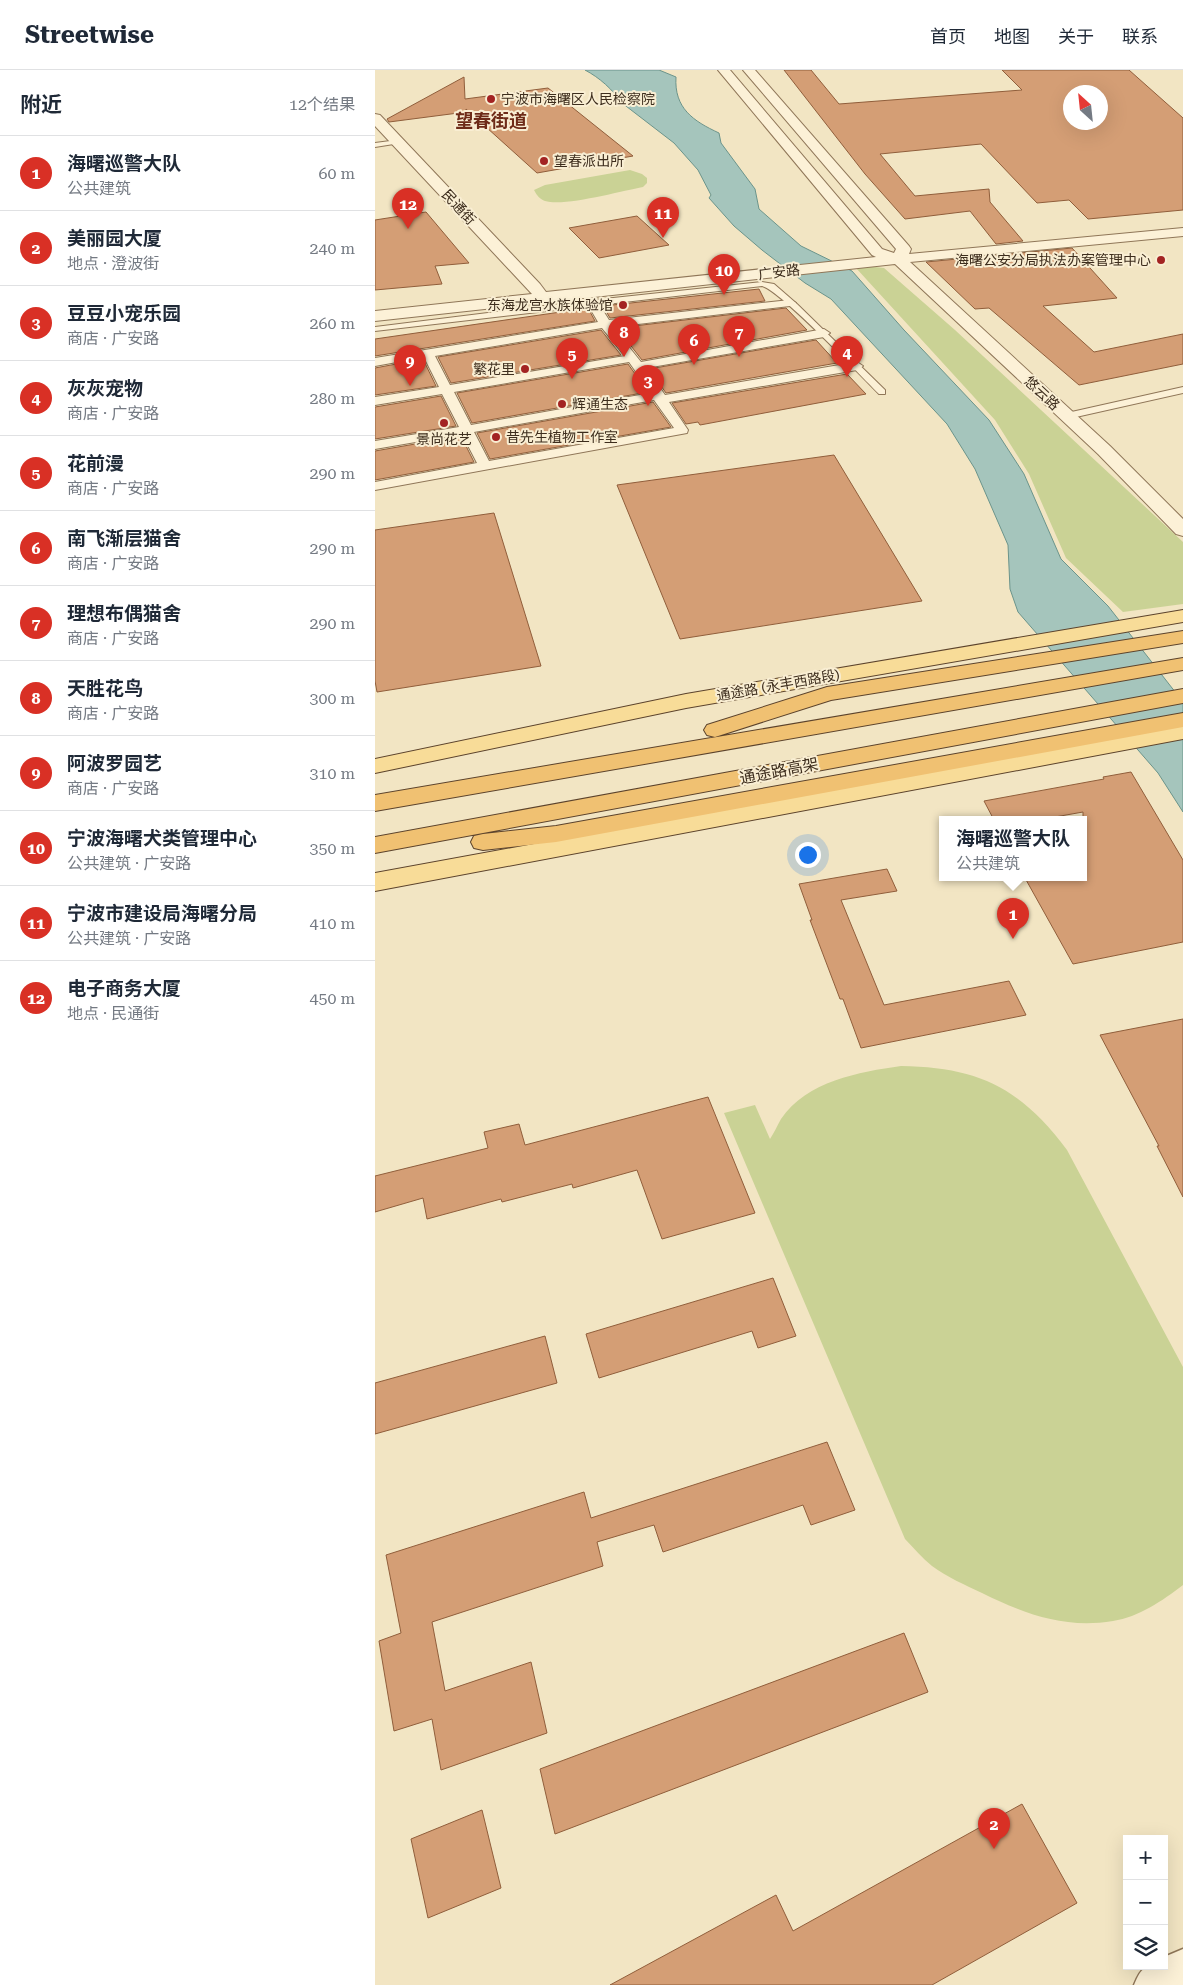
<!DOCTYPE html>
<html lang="zh">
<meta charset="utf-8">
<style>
body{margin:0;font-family:"Roboto Serif","Noto Sans SC",serif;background:#f6f6f7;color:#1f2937}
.controls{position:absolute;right:15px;bottom:15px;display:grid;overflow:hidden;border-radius:0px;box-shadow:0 5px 20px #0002}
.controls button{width:45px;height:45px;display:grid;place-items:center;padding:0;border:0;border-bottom:1px solid #e0e1e3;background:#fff;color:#1f2937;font:25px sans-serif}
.compass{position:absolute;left:688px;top:15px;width:45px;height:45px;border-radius:50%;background:#fff;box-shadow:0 5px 20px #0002;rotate:333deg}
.you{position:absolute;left:432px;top:784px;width:18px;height:18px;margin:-12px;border:4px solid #fff;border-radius:50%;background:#1a73e8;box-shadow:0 0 0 8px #1a73e833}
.badge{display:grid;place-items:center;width:32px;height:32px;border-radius:50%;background:#d93025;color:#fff;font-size:16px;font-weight:700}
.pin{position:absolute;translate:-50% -41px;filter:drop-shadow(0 1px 2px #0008)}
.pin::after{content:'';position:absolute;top:26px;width:18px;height:15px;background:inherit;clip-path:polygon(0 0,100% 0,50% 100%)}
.popup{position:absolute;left:564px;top:746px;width:148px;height:65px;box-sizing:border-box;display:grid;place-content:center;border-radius:0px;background:#fff;filter:drop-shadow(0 1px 4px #0005);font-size:16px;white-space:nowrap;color:#747a83}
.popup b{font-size:19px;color:#1f2937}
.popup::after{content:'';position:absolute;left:50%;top:100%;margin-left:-10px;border:10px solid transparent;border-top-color:#fff}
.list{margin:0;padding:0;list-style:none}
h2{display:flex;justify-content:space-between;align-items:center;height:65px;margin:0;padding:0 20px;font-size:21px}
h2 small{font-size:16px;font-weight:400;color:#747a83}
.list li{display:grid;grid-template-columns:32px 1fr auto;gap:15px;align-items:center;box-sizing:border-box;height:75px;padding:0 20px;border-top:1px solid #e0e1e3}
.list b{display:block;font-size:19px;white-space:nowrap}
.list p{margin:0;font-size:16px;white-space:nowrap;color:#747a83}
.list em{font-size:16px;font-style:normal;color:#747a83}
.icon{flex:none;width:28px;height:28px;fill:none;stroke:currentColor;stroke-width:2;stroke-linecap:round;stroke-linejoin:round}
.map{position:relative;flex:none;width:808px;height:1915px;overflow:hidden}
header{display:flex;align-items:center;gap:30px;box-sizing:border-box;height:70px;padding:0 25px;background:#fff;border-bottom:1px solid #e0e1e3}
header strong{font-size:24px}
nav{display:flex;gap:28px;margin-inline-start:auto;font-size:18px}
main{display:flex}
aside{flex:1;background:#fff}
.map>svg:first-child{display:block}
</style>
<header>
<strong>Streetwise</strong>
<nav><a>首页</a><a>地图</a><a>关于</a><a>联系</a></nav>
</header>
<main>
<aside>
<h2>附近<small>12个结果</small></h2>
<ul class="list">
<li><span class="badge">1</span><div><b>海曙巡警大队</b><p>公共建筑</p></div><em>60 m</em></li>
<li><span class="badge">2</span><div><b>美丽园大厦</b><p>地点 · 澄波街</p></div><em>240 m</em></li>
<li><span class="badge">3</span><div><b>豆豆小宠乐园</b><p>商店 · 广安路</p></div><em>260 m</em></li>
<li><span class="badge">4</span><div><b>灰灰宠物</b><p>商店 · 广安路</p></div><em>280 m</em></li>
<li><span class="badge">5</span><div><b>花前漫</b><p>商店 · 广安路</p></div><em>290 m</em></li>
<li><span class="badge">6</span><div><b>南飞渐层猫舍</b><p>商店 · 广安路</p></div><em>290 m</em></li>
<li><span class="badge">7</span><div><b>理想布偶猫舍</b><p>商店 · 广安路</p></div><em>290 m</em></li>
<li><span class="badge">8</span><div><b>天胜花鸟</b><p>商店 · 广安路</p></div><em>300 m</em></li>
<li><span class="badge">9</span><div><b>阿波罗园艺</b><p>商店 · 广安路</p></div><em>310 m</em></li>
<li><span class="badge">10</span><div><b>宁波海曙犬类管理中心</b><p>公共建筑 · 广安路</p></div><em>350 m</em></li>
<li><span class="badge">11</span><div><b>宁波市建设局海曙分局</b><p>公共建筑 · 广安路</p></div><em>410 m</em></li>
<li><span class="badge">12</span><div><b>电子商务大厦</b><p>地点 · 民通街</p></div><em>450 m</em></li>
</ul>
</aside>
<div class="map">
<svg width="808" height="1915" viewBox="0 0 808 1915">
<rect width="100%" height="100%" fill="#f2e5c3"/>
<path fill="#cad295" d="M255 100 267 104 272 108V113L268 117C246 121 189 137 170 131 165 129 162 126 159 120L170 115Z
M491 196 509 198 580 260 808 472V534L748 542 691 488 654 404 620 350 481 198Z
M526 996C603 997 646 1018 692 1080L808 1297V1515C787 1531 764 1547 738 1551 689 1559 650 1544 607 1523 590 1515 572 1507 557 1496 547 1488 539 1478 530 1469L349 1043 380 1035 395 1069C399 1063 402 1056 406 1049 432 1011 484 1002 526 996Z"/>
<path fill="#a5c5bc" stroke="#6b948b" d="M210 0H284L301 7C299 38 318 51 344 63L346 73 380 119 384 139 426 176 477 201 529 260 614 350 649 404 686 489 733 536 808 632V742L783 703 643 542 635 519 633 475 600 399 572 354 456 229 430 213 387 180 359 156 334 128 336 125 323 100 299 73 247 33C237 19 225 8 210 0Z"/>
<path fill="#d49e75" stroke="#905e3b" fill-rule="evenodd" d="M409 0H436L464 34 647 20 627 0H754L808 48V140L713 149 694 130 662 133 606 74 505 84 540 126 614 119 615 132 648 171 621 174 595 141 530 149 490 104ZM696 22H726V52H696Z
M89 7 90 29 173 18 258 86 162 103 91 39V42L14 52 12 49Z
M51 142 94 193 60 196 67 214 0 220V150Z
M262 146 294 175 224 188 194 158Z
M697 178 742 228 668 236 719 282 808 264V294L704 315 614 238 600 239 551 192Z
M384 219 390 231 235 248 228 236Z
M213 238 220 251 0 286V269Z
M411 238 432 260 267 290 242 258Z
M226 260 246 285 76 313 63 287Z
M441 270 462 293 291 323 274 299Z
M48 289 61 316 0 325V298Z
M253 294 273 322 97 353 82 323Z
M472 304 491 324 325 355 323 352 311 354 297 333Z
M66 326 81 356 0 369V337Z
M278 332 296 357 115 389 102 363Z
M86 366 99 392 0 410V381Z
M459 385 547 531 305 569 242 415Z
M119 443 166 596 2 622 0 611V460Z
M756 702 808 790V872L698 894 650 808H708V742L663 750H619L609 731 729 709 728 707Z
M512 799 522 821 466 830 509 935 634 911 651 945 486 978 468 929H465L435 850H437L424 814Z
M808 949V1127L782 1076H784L725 965Z
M333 1027 380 1143 287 1169 262 1100 198 1118 197 1114 127 1132 126 1129 52 1149 48 1128 0 1142V1106L113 1078 109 1062 144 1054 150 1075Z
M398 1208 421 1266 383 1278 377 1261 224 1308 211 1264Z
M170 1266 182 1313 0 1364V1313Z
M452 1372 480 1440 436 1455 428 1435 288 1482 279 1455 222 1472 228 1496 57 1552 70 1621 156 1592 172 1663 66 1700 57 1649 19 1661 4 1571 26 1563 11 1485 209 1422 216 1448Z
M529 1563 553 1622 180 1764 165 1699Z
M647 1734 702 1833 557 1915H235L401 1825 418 1861Z
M107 1740 126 1818 53 1848 36 1769Z"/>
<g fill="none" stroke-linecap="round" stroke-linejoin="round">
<defs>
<path id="service" d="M23 70 25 71V73L0 77V73Z
M387 212 399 214 422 234 510 320V324H504C485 305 406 221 387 216L0 261V257L193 233 191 228 195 226H198L201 232Z
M808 317V323L692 349 688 346 692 343Z"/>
<path id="pedestrian" d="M218 230 222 231 234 250 415 230 421 233 415 236 238 257 266 292 449 259 455 263 449 267 271 298 290 325 482 292 488 296 482 300 294 332 313 360 312 363 0 420V412L102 393 87 364 0 379V371L84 357 67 324 0 335V327L64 317 49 287 0 296V288L223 252 212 233ZM227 258 250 286 75 315 60 286ZM254 292 276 323 96 355 79 322ZM279 330 299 358 114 391 99 362Z"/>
<path id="minor" d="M808 1879V1915H759C767 1896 769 1896 789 1896V1887Z"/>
<path id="tertiary" d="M343 0H355L507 179 519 183 521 179 368 0H380L534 176 536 179 534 184 808 158V166L535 192 735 376 808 449V466L801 464 723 384 520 194 0 251V241L157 224 0 56V44L5 45 165 214 171 222 501 187 497 185Z"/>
<path id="primary" d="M808 540V552L311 638 0 703V689L311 624Z
M808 655V669L0 821V803Z"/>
<path id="trunk" d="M808 561V573L456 630 340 667 332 665 329 660 332 655 452 617Z
M808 588V600L0 741V725Z
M808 619V633L0 783V767Z
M808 643V657L181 772 108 780 99 778 96 772 99 766 108 764 181 756Z"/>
</defs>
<use href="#service" stroke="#8f7658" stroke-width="2"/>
<use href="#pedestrian" stroke="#8f7658" stroke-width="2"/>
<use href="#minor" stroke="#8f7658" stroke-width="3"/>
<use href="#tertiary" stroke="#8f7658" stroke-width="2"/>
<use href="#primary" stroke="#5c432c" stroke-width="2"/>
<use href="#trunk" stroke="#5c432c" stroke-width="2"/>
<use href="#service" fill="#fcf1d7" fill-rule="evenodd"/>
<use href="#pedestrian" fill="#fcf1d7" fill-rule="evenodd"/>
<use href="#minor" fill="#fcf1d7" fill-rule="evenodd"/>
<use href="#tertiary" fill="#fcf1d7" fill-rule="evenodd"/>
<use href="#primary" fill="#f8dc98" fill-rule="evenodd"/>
<use href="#trunk" fill="#f0c172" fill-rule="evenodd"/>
</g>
<g fill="#a32322" stroke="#f9eed3" stroke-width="2">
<circle cx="116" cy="29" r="5"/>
<circle cx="169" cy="91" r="5"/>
<circle cx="786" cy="190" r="5"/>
<circle cx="248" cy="235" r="5"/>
<circle cx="150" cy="299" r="5"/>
<circle cx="187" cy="334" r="5"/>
<circle cx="69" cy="353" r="5"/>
<circle cx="121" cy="367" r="5"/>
</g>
<g text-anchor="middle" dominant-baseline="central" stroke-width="4" stroke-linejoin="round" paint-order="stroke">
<g font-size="14" fill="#3d2d1d" stroke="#f9eed3" text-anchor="start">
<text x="126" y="29">宁波市海曙区人民检察院</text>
<text x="179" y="91">望春派出所</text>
<text x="776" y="190" text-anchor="end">海曙公安分局执法办案管理中心</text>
<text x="238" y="235" text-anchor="end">东海龙宫水族体验馆</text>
<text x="140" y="299" text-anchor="end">繁花里</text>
<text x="197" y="334">辉通生态</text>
<text x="131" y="367">昔先生植物工作室</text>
<text x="69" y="369" text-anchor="middle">景尚花艺</text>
</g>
<g font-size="14" fill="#3d2d1d" stroke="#f9eed3">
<text transform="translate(84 137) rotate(47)">民通街</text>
<text transform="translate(404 202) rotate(-7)">广安路</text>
<text transform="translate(667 323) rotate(43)">悠云路</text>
<text transform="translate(403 615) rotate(-10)">通途路 (永丰西路段)</text>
</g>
<g font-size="16" fill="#3d2d1d" stroke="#f9eed3">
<text transform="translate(404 701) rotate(-11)">通途路高架</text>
</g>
<g font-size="18" font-weight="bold" fill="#6e2b18" stroke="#f9eed3">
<text x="116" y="50">望春街道</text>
</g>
</g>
</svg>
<div class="controls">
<button>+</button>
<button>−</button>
<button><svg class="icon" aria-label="layers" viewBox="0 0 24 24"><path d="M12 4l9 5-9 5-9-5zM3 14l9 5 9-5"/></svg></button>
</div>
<svg class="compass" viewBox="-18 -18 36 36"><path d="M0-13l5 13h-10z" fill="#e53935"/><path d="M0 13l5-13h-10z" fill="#747a83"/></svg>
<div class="you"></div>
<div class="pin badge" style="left:638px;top:869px">1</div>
<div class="popup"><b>海曙巡警大队</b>公共建筑</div>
<div class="pin badge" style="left:619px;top:1779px">2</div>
<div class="pin badge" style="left:273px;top:336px">3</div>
<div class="pin badge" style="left:472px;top:307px">4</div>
<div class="pin badge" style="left:197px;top:309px">5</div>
<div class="pin badge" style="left:319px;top:295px">6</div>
<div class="pin badge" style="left:364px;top:287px">7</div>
<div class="pin badge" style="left:249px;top:287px">8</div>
<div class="pin badge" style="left:35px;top:316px">9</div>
<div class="pin badge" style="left:349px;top:225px">10</div>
<div class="pin badge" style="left:288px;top:168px">11</div>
<div class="pin badge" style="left:33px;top:159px">12</div>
</div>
</main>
